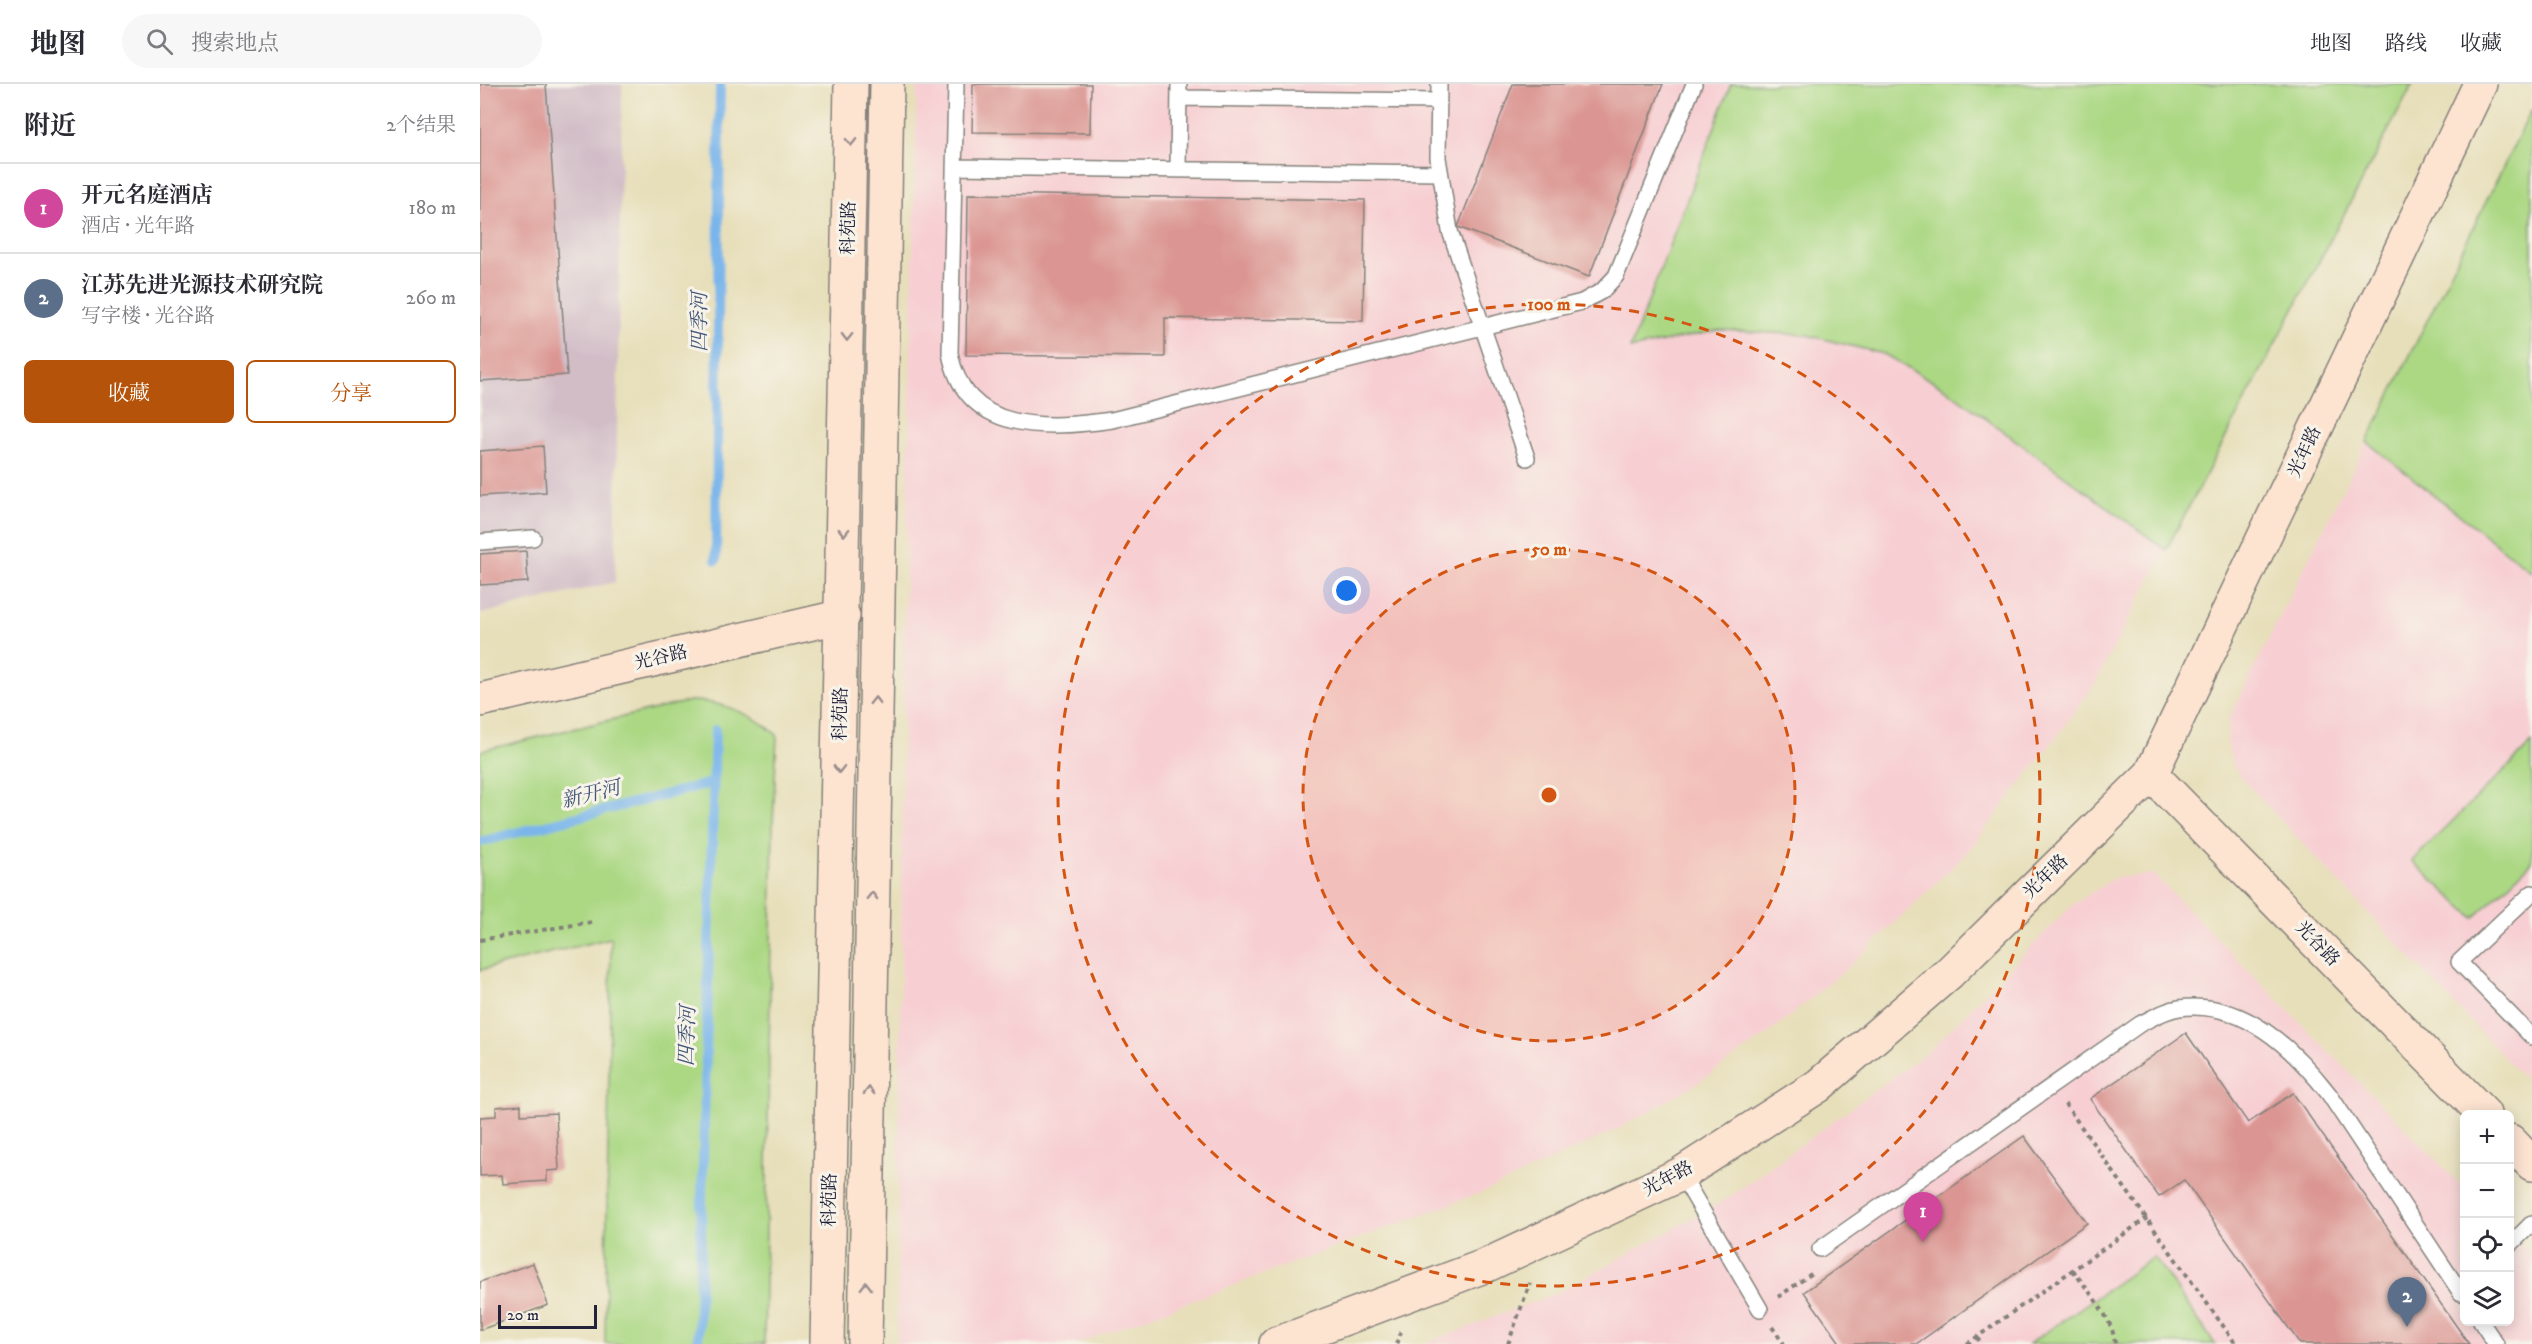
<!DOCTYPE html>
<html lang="zh">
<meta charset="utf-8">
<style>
body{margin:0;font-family:"IM FELL DW Pica","Noto Serif SC",serif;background:#f7f7f7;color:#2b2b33}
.controls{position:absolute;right:18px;bottom:18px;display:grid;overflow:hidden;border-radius:9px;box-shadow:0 3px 15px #0003}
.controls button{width:54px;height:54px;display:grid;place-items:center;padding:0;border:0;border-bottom:2px solid #e1e1e2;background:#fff;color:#2b2b33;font:30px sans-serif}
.scale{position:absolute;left:18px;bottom:15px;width:99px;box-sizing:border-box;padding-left:6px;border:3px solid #22223b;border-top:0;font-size:16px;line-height:21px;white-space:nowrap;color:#22223b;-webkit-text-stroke:4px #f7f3e8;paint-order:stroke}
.you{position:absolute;left:867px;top:507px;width:21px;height:21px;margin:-15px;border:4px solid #fff;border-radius:50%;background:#1a73e8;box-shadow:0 0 0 9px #1a73e833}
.badge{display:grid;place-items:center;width:39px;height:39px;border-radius:50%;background:#b45309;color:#fff;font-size:20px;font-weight:700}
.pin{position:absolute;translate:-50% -50px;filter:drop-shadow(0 2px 3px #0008)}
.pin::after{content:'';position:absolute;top:32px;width:21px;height:18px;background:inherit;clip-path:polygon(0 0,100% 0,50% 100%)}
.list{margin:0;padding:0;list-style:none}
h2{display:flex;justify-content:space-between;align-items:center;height:78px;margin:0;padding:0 24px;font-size:26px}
h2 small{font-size:20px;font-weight:400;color:#7c7c81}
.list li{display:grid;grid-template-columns:39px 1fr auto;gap:18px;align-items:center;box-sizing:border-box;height:90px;padding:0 24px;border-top:2px solid #e1e1e2}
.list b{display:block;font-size:22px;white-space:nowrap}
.list p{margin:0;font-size:20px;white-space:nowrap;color:#7c7c81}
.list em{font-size:20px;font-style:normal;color:#7c7c81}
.actions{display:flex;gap:12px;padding:18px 24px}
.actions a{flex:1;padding:14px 0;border:2px solid #b45309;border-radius:9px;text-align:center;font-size:21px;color:#b45309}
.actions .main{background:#b45309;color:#fff}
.icon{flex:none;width:33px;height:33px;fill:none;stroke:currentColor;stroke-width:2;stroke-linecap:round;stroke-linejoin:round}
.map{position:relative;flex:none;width:2052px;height:1260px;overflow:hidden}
header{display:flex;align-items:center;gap:36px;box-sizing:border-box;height:84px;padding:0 30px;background:#fff;border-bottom:2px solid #e1e1e2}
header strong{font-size:28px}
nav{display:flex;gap:33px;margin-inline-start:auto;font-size:21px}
.search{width:420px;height:54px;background:#f7f7f7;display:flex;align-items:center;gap:15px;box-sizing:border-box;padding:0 21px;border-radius:33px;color:#7c7c81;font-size:22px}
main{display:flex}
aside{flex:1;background:#fff}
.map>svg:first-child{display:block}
</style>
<header>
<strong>地图</strong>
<div class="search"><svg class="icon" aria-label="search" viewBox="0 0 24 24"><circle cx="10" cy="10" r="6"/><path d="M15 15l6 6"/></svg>搜索地点</div>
<nav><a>地图</a><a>路线</a><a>收藏</a></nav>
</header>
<main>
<aside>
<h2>附近<small>2个结果</small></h2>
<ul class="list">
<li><span class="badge" style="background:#d1479c">1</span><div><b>开元名庭酒店</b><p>酒店 · 光年路</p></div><em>180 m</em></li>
<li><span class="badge" style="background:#5c6f8a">2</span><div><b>江苏先进光源技术研究院</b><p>写字楼 · 光谷路</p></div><em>260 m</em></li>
</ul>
<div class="actions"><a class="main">收藏</a><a>分享</a></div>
</aside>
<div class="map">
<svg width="2052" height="1260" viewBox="0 0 2052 1260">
<rect width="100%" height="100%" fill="#f7f3e8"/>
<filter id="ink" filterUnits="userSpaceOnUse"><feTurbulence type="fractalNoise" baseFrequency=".0167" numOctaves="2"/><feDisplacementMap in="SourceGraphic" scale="12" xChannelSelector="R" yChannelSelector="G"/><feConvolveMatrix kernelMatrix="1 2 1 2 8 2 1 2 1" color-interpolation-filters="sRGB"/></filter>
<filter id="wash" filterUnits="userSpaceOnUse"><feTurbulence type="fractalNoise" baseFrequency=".008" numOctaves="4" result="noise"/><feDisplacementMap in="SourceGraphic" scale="24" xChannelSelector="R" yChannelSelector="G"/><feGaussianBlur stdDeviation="1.35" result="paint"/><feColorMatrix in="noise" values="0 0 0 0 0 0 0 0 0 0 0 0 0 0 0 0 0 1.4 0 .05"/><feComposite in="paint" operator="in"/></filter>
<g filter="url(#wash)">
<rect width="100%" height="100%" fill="#e7dfba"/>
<path fill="#f7cfd3" d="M437 0H1933L1614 601 1571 660 1485 771 1373 879 1288 950 1219 998 1140 1044 1008 1106 596 1260H417L424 564Z
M2052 25V1003L1765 698 1753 682 1747 658 1749 635Z
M1673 790 1984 1104V1238H2030V1149L2052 1172V1260H945L1081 1207 1247 1115 1450 966 1591 822 1634 794Z"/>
<path fill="#d2bdc7" d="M0 0H142L135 498 0 530Z"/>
<path fill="#acd884" stroke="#677d60" stroke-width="1.5" d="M1251 0H1933L1686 466 1464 304 1404 270 1327 251 1240 246 1150 265Z
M2052 25V488L1887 358Z
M210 617C242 617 273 630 297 651L293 739 284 1260H125L131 854 0 886V667Z
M2052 659V778L1994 834 1932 777Z
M1674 1173 1735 1260H1549Z"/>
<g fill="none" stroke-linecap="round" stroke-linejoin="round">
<path stroke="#79b5eb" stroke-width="10" d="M236 476 240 0
M0 758 231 699
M218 1260 235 646"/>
</g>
<g id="blocks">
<path fill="#db9693" d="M0 0H66L87 291 0 297Z
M493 0H611L610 49 492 48Z
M1033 0H1183L1109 193 978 143Z
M488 110 885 116 883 237 685 234V273L486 271Z
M63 362 66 408 0 412V367Z
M46 467 48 498 0 501V470Z
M1706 949 1768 1039 1813 1009 1989 1260H1820L1704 1096 1679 1113 1610 1015Z
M41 1021V1031L76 1029 79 1086 67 1087V1097L23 1100 22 1091 0 1092V1033L16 1032V1023Z
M1544 1052 1607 1139 1436 1260H1361L1324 1208Z
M53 1179 68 1221 0 1246V1198Z"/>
</g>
</g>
<g filter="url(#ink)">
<use href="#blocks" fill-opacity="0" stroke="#84807a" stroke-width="1.5"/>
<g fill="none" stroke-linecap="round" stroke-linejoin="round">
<defs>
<path id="lane" d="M476 0 470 269C485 351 568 345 632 336L1102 218 1122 207 1136 192 1214 0
M959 0 958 74 970 147 1047 374
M699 14 958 17
M474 83 960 89
M698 86 699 0
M0 458 53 454
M2052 809 1979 878 2052 953
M1201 1090 1280 1225
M2030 1161 2052 1139
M1340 1165 1660 940C1672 934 1685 926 1699 924 1762 915 1813 964 1849 1010L1981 1209
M2001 1238 2016 1260"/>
<path id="secondary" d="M0 616 363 532
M1671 690 2004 1030
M2030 1057 2052 1080
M347 1260 371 0
M385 1260 407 0
M796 1260 1007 1181 1180 1100 1201 1090 1338 1002 1469 889 1671 690 2000 0"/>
</defs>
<use href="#lane" stroke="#84807a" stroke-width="18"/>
<use href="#secondary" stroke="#84807a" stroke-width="36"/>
<path stroke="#84807a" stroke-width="4" stroke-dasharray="4.5 4.5" stroke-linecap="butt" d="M0 856 112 838
M1585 1020 1756 1260
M1593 1186C1608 1208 1633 1233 1635 1260
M1298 1213 1334 1188
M1292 1243 1304 1260
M1497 1253 1501 1260
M916 1260 921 1248
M1028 1260 1050 1199
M1487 1260 1667 1134"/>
<use href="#lane" stroke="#fff" stroke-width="15"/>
<use href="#secondary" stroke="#fde4d1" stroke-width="33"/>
</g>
<defs><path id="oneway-chevron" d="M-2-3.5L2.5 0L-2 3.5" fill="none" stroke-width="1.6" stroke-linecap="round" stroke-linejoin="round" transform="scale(1.5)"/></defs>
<g stroke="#9a8d8e">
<use href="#oneway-chevron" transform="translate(371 58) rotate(91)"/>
<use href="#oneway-chevron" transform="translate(367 253) rotate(91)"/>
<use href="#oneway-chevron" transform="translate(364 448) rotate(91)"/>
<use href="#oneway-chevron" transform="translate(395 617) rotate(-89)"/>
<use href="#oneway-chevron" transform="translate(359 685) rotate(91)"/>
<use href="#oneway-chevron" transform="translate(392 812) rotate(-89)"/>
<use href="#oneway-chevron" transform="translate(389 1007) rotate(-89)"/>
<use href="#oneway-chevron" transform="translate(386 1202) rotate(-89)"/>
</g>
</g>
<circle cx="1069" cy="711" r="246" fill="#d45411" fill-opacity=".12"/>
<g fill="none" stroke="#d45411" stroke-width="3" stroke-dasharray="10 8">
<circle cx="1069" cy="711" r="246"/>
<circle cx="1069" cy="711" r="491"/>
</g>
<g text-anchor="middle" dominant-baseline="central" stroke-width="6" stroke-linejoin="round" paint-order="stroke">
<g font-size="18" fill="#22223b" stroke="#f7f3e8">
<text transform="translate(369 144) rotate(-89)">科苑路</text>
<text transform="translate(1825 368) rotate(-65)">光年路</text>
<text transform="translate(181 574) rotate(-13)">光谷路</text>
<text transform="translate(361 630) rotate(-89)">科苑路</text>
<text transform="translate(1566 793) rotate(-44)">光年路</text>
<text transform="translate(1837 860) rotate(46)">光谷路</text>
<text transform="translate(1188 1095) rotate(-28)">光年路</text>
<text transform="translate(350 1116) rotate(-89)">科苑路</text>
</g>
<g font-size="20" font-style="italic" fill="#405579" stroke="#f7f3e8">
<text transform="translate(220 238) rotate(-90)">四季河</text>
<text transform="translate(111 711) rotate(-14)">新开河</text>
<text transform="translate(208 952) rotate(-88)">四季河</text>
</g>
</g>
<circle cx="1069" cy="711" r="9" fill="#d45411" stroke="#f7f3e8" stroke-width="3"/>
<g font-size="18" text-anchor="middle" font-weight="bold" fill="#d45411" stroke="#f7f3e8" stroke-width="6" stroke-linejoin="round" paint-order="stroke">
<text x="1069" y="226">100 m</text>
<text x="1069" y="471">50 m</text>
</g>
</svg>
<div class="controls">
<button>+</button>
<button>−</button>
<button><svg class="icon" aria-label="locate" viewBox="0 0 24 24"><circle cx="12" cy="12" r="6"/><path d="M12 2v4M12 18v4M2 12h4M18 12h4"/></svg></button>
<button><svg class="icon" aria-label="layers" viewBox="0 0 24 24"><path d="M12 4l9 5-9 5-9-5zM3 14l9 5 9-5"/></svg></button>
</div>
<div class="scale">20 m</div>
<div class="you"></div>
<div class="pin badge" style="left:1443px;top:1158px;background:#d1479c">1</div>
<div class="pin badge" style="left:1927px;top:1243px;background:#5c6f8a">2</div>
</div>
</main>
